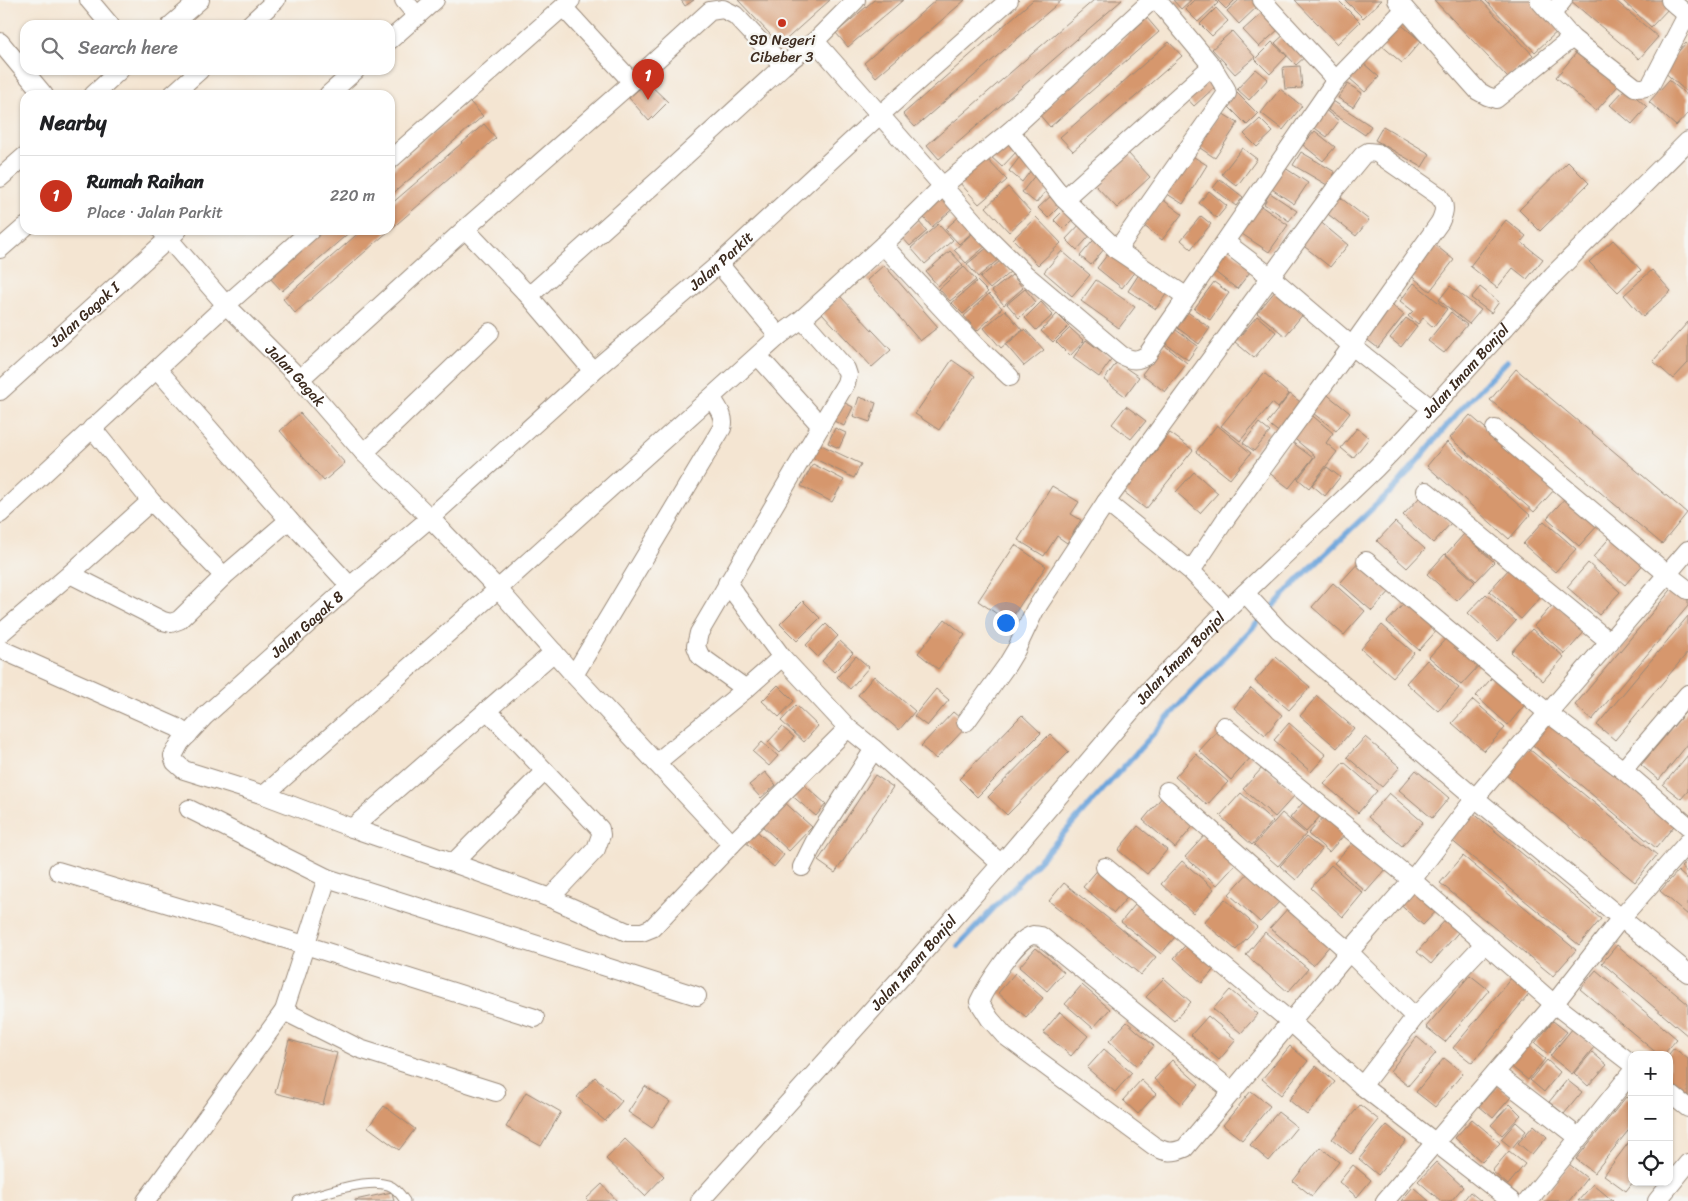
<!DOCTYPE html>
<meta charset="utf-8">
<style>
body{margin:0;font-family:Sriracha,sans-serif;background:#f6f6f6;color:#202124}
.controls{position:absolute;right:15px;bottom:15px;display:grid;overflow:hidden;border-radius:10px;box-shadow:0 1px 4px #0004}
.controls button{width:45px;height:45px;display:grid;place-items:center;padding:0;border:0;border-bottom:1px solid #e0e0e0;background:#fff;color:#202124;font:25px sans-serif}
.you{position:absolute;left:1005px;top:622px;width:18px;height:18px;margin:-12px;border:4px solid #fff;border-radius:50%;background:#1a73e8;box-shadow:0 0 0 8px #1a73e833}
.badge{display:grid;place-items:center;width:32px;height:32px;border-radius:50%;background:#c8321e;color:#fff;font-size:16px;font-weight:700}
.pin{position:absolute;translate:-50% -41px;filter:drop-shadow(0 1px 2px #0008)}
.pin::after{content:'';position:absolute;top:26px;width:18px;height:15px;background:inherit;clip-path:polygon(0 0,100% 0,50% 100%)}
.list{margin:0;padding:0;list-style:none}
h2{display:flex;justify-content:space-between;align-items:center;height:65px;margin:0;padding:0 20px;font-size:21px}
h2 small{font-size:16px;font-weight:400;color:#757577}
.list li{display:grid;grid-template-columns:32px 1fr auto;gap:15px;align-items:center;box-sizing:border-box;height:80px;padding:0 20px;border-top:1px solid #e0e0e0}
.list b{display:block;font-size:19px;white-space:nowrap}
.list p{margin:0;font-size:16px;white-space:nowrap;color:#757577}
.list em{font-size:16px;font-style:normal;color:#757577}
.icon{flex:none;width:28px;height:28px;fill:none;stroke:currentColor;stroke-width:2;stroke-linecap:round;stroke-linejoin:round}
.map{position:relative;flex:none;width:1688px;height:1201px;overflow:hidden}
.search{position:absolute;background:#fff;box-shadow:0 1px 4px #0004;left:20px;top:20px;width:375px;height:55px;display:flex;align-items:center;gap:12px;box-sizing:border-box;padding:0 18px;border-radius:15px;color:#757577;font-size:19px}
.panel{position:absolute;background:#fff;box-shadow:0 1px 4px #0004;left:20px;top:90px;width:375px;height:145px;border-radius:15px}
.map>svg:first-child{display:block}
</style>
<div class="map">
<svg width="1688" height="1201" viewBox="0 0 1688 1201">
<rect width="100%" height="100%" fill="#f6f6f2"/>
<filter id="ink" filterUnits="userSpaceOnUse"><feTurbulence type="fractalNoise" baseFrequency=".02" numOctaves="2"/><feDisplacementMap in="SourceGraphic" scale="10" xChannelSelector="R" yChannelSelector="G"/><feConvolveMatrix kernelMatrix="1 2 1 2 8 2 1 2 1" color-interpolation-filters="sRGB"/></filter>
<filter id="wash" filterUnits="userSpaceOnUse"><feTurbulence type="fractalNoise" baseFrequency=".0096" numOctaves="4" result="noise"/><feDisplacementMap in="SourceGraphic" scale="20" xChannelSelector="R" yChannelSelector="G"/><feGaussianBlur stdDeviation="1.12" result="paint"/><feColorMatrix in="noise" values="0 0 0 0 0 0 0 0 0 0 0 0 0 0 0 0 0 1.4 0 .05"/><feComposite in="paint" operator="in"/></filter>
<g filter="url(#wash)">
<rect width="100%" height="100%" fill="#f4e5d2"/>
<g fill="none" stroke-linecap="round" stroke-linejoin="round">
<path stroke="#6ca4db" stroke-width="5.5" d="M958 946 1045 854 1183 701 1300 578 1398 484 1460 410 1507 361"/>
</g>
<g id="blocks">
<path fill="#d6976d" d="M681 0H694L685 6Z
M738 0H830L780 45Z
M874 0H903L848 47 836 33Z
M936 0H965L876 77 864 63Z
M1033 0H1062L915 127 903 114Z
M1094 0H1122L939 159 927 145Z
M1173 0H1191L1181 9Z
M1194 0H1215L1218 3 1198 22 1185 9Z
M1217 0H1235L1226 9Z
M1239 0H1256L1260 4 1239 24 1227 11Z
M1295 0H1338L1360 22 1337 44Z
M1345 0H1382L1363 18Z
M1434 0H1481L1533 55 1508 78Z
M1485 0H1533L1560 29 1535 52Z
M1570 0H1615L1658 37 1639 59Z
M1622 0H1664L1671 6 1651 27Z
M1216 8 1228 21 1212 36 1200 24Z
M1263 12 1279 29 1259 47 1243 30Z
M1147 18 1159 32 1050 127 1038 113Z
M1398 22 1421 41 1402 63 1380 44Z
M1232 31 1255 57 1235 74 1212 49Z
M1287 32 1308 54 1296 65 1275 43Z
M1169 42 1182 56 1073 151 1060 137Z
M1272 42 1287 56 1270 74 1255 59Z
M1686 43 1688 45V93L1662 70Z
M1577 52 1618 86 1596 111 1556 77Z
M1363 63 1379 77 1365 92 1349 78Z
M1300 66 1302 88 1285 89 1283 67Z
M1256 69 1268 79 1249 100 1237 89Z
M1206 75 1216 86 1194 106 1183 94Z
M1669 80 1688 96V113L1676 126 1649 102Z
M647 82 668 102 649 121 629 98Z
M1348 84 1362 93 1353 107 1338 98Z
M1626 88 1647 107 1632 124 1610 105Z
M1280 89 1302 106 1283 130 1261 113Z
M1235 91 1258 114 1247 125 1224 102Z
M1333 101 1371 126 1365 135 1328 110Z
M470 102 483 116 390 196V172Z
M1324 109 1339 121 1327 137 1312 126Z
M1220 112 1238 123 1215 158 1197 146Z
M1260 119 1273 132 1257 147 1244 134Z
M484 124 496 138 390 230V205Z
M1383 126 1430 154 1422 167 1375 140Z
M1315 131 1335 147 1323 161 1303 145Z
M1005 138 1018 150 1002 167 989 155Z
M1242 148 1257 159 1237 186 1222 174Z
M1301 152 1335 172 1327 185 1293 165Z
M1128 153 1150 177 1117 208 1094 184Z
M1022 154 1035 165 1022 182 1009 171Z
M1189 154 1207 165 1183 204 1164 192Z
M985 157 1007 180 979 204 958 181Z
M1568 162 1589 183 1540 231 1519 210Z
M1279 164 1308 183 1294 204 1266 185Z
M1036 174 1050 186 1036 203 1022 192Z
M1220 179 1243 197 1236 206 1213 188Z
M1008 187 1031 212 1009 232 986 207Z
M942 190 956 206 932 227 918 211Z
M1209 191 1227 206 1217 218 1199 203Z
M1054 193 1063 203 1048 218 1038 208Z
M1270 193 1297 211 1289 221 1264 204Z
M1337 195 1369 220 1356 236 1324 211Z
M1162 199 1182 214 1162 240 1143 225Z
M1258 204 1288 225 1269 252 1239 232Z
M1069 205 1078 214 1063 229 1054 220Z
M961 215 974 231 959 244 945 229Z
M1201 216 1211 224 1191 249 1181 240Z
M1036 217 1061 243 1038 265 1013 239Z
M1318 220 1348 245 1330 267 1300 243Z
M1506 220 1526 236 1521 242 1543 259 1527 279 1513 268 1497 288 1470 266Z
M918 221 927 231 910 246 901 236Z
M1083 221 1094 231 1077 250 1066 239Z
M938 224 953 240 925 264 911 248Z
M323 230H352L282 291 269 277Z
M362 230H390L295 313 283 299Z
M975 231 987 245 966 263 954 250Z
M1098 235 1109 243 1091 265 1080 256Z
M1613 240 1641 270 1618 292 1589 262Z
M1434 244 1454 260 1430 291 1410 275Z
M988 247 999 259 978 277 967 264Z
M1226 248 1253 268 1237 289 1210 268Z
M1111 250 1136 270 1122 288 1097 268Z
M950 251 963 265 938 286 926 272Z
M1062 251 1090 275 1072 296 1044 272Z
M1000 261 1010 272 990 289 980 278Z
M884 265 938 327 920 341 867 280Z
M964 267 976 280 950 301 939 289Z
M1143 268 1171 287 1156 309 1128 291Z
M1652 270 1671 291 1643 317 1624 295Z
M1012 275 1023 288 1004 305 992 291Z
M1096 280 1135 307 1119 328 1081 301Z
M977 281 988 292 963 314 952 303Z
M1214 282 1229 293 1210 320 1194 309Z
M1414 283 1447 309 1433 327 1423 318 1418 324 1408 316 1413 311 1400 301Z
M1450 286 1481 310 1469 324 1439 300Z
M1480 287 1499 302 1491 313 1471 298Z
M1025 289 1036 302 1019 318 1007 304Z
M1276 290 1304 313 1285 336 1257 313Z
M989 294 1002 308 977 331 964 316Z
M840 296 891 350 872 367 822 313Z
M1041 302 1053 315 1036 330 1025 318Z
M1388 302 1404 315 1378 348 1361 335Z
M1005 310 1022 330 1001 348 984 328Z
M1186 311 1210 328 1199 344 1175 326Z
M1451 312 1467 325 1444 353 1428 341Z
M1057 314 1069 326 1053 342 1041 331Z
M1257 316 1276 332 1254 358 1235 342Z
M1406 318 1417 326 1401 347 1390 338Z
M1688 322V363L1673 379 1653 361Z
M1172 327 1198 346 1188 360 1162 341Z
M1070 328 1084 341 1070 356 1056 342Z
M1025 329 1044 350 1024 366 1006 345Z
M1086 340 1112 359 1099 377 1073 358Z
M1164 345 1187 363 1165 392 1142 374Z
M952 360 975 376 939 430 915 414Z
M1117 362 1139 377 1125 396 1104 380Z
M1516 369 1687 513 1662 544 1490 400Z
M1264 373 1289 394 1278 408 1272 403 1240 441 1221 426Z
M1324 392 1350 413 1336 431 1309 410Z
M1290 394 1304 405 1281 434 1267 423Z
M859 397 876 403 870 422 853 416Z
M837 399 853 407 844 426 828 418Z
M1126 406 1146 421 1131 439 1112 424Z
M1308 412 1333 433 1326 443 1337 452 1309 488 1298 479 1315 456 1290 435Z
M300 413 345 463 324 481 280 431Z
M1470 415 1555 489 1534 512 1450 438Z
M1259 423 1270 432 1254 451 1243 443Z
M1217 425 1251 453 1230 479 1196 452Z
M835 428 846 433 839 448 828 443Z
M1357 428 1369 438 1353 458 1341 448Z
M1170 433 1193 450 1146 509 1124 492Z
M815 442 861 464 854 478 809 456Z
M1292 442 1313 458 1289 488 1268 472Z
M1447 442 1530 515 1509 539 1427 466Z
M813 464 844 480 832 502 801 486Z
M1327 467 1340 477 1325 496 1312 485Z
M1194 472 1218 493 1200 513 1176 492Z
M1052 486 1079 502 1071 514 1081 520 1067 543 1057 536 1044 556 1018 540Z
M1568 495 1600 523 1579 546 1547 518Z
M1421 496 1451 523 1433 543 1403 515Z
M1544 521 1576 549 1555 572 1523 544Z
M1395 522 1425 549 1407 568 1377 541Z
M1614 533 1646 561 1625 585 1593 557Z
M1464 534 1494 562 1476 581 1446 554Z
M1015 545 1046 566 1009 622 978 601Z
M1445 554 1475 582 1457 601 1427 574Z
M1361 560 1393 588 1372 611 1340 583Z
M1588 563 1620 592 1599 615 1567 587Z
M1510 568 1542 596 1521 619 1489 591Z
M1333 583 1365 611 1344 635 1312 607Z
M1675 585 1688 596V606L1592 720 1575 705Z
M1486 594 1516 621 1498 641 1468 613Z
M1408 599 1440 627 1419 650 1387 622Z
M803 601 820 618 797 641 780 624Z
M1555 602 1586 630 1565 654 1534 626Z
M1688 616V652L1615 740 1597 725Z
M945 619 965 635 938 669 918 653Z
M826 624 838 636 818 657 806 645Z
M1382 625 1414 653 1393 677 1361 649Z
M1532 629 1564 657 1543 681 1511 652Z
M1450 634 1482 662 1461 685 1429 657Z
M840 641 853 653 834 672 822 661Z
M856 656 869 667 850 689 837 677Z
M1276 657 1310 687 1289 710 1255 681Z
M1427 660 1459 688 1438 711 1406 683Z
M1496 673 1528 701 1508 725 1476 696Z
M874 676 915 711 899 730 858 695Z
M778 685 794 701 779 717 762 701Z
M1251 688 1282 715 1265 735 1234 708Z
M936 689 949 700 927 726 914 716Z
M1317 696 1354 728 1337 748 1300 716Z
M1473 700 1505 728 1484 751 1452 723Z
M796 705 818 726 804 742 781 721Z
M1688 709V744L1659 780 1641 765Z
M953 712 968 725 936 759 921 746Z
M1022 715 1041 733 977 797 959 779Z
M1550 715 1678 821 1656 848 1528 741Z
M1289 723 1326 755 1311 772 1274 740Z
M782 727 794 737 780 753 768 742Z
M1220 728 1252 756 1231 780 1199 751Z
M1050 734 1069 752 1007 815 988 797Z
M1365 737 1400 767 1382 787 1347 757Z
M762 742 778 756 769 766 753 752Z
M1528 748 1657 855 1635 882 1506 775Z
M1196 754 1228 782 1207 805 1175 777Z
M1688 755V791L1681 799 1663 785Z
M1344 762 1377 791 1358 813 1324 784Z
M1264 766 1296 794 1275 817 1243 789Z
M1416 770 1449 798 1432 818 1399 790Z
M765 772 776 785 761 798 749 785Z
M875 775 893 787 835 873 818 861Z
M801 782 826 804 816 816 790 794Z
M1241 793 1273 821 1252 845 1220 816Z
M1389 793 1423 822 1402 846 1368 817Z
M1163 796 1195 824 1175 848 1143 820Z
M1307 798 1324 812 1306 832 1290 818Z
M782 800 812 827 789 851 760 824Z
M1472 812 1601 919 1579 945 1450 839Z
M1282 813 1306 834 1278 866 1254 845Z
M1326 814 1347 832 1329 852 1308 834Z
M1138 826 1167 850 1147 874 1118 850Z
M753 828 784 855 774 867 743 840Z
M1206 834 1238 862 1217 885 1185 857Z
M1306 837 1322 850 1296 880 1280 866Z
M1355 840 1387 868 1366 892 1334 863Z
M1463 856 1576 950 1553 976 1440 883Z
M1688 859V873L1681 867Z
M1182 861 1214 889 1193 913 1161 884Z
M1331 865 1363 893 1343 917 1311 888Z
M1100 867 1131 893 1114 913 1083 887Z
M1250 871 1282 899 1260 922 1229 894Z
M1678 871 1688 880V915L1660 891Z
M1064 883 1156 957 1141 975 1049 901Z
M1414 883 1441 906 1423 925 1397 902Z
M1225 899 1257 927 1236 950 1204 922Z
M1139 900 1179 932 1161 954 1121 922Z
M1290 906 1332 943 1313 965 1270 928Z
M1448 917 1462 928 1431 964 1417 952Z
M1265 932 1308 969 1288 992 1246 955Z
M1191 939 1219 964 1202 983 1174 958Z
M1617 945 1688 1004V1036L1602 963Z
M1036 948 1064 972 1047 991 1019 967Z
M1596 970 1677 1039 1663 1055H1659L1580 989Z
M1015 973 1043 998 1026 1017 998 993Z
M1470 975 1489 990 1445 1042 1426 1027Z
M1512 977 1531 992 1472 1063 1453 1048Z
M1164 978 1191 1002 1174 1021 1146 997Z
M1082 985 1110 1009 1093 1028 1065 1004Z
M1230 990 1258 1014 1241 1033 1213 1009Z
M1060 1012 1088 1036 1071 1056 1043 1032Z
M1208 1016 1236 1040 1219 1060 1191 1035Z
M1553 1021 1567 1032 1548 1054 1535 1043Z
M1127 1022 1154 1046 1137 1066 1109 1041Z
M1573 1028 1595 1046 1572 1074 1550 1056Z
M1417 1037 1436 1053 1408 1086 1390 1071Z
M289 1040 337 1053 323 1105 275 1093Z
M1524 1042 1545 1059 1528 1080 1507 1063Z
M1290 1046 1308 1061 1281 1095 1262 1079Z
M1674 1048 1688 1059V1096L1669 1081V1054Z
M1104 1049 1132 1073 1115 1092 1087 1068Z
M1592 1052 1607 1065 1588 1086 1574 1073Z
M1444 1058 1463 1073 1435 1107 1416 1092Z
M1172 1060 1199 1084 1182 1104 1154 1079Z
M1547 1060 1560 1072 1544 1092 1530 1080Z
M1316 1066 1335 1082 1307 1115 1289 1100Z
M595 1077 622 1101 605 1121 577 1097Z
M1141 1080 1156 1094 1138 1114 1123 1100Z
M1567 1080 1582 1092 1564 1114 1549 1102Z
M1498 1085 1511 1097 1493 1118 1479 1106Z
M645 1086 670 1102 652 1128 628 1112Z
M1251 1091 1270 1106 1242 1140 1223 1125Z
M526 1092 561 1112 541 1146 506 1127Z
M1626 1097 1632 1102V1126L1594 1173 1576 1159Z
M1510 1104 1521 1115 1502 1135 1491 1125Z
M1360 1105 1379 1120 1351 1154 1332 1139Z
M384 1106 415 1129 399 1150 368 1127Z
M1278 1112 1297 1127 1269 1161 1250 1145Z
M1472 1119 1500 1143 1482 1162 1455 1138Z
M1516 1122 1526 1131 1512 1148 1501 1139Z
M1387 1125 1406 1141 1378 1175 1359 1159Z
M1534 1125 1547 1137 1532 1155 1518 1143Z
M1632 1138 1633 1182 1626 1191 1604 1175Z
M625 1139 664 1176 645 1196 606 1159Z
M1320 1147 1339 1162 1312 1196 1293 1181Z
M1509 1151 1525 1164 1508 1185 1492 1171Z
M1436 1162 1463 1187 1451 1201H1441L1418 1181Z
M1569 1164 1587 1178 1569 1201H1544L1541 1199Z
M1353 1165 1371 1180 1357 1197 1339 1182Z
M602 1184 617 1201H588L586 1199Z
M1593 1184 1613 1201H1578Z
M1413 1187 1429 1201H1401Z
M392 1192 394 1201H355V1200Z
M1470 1192 1481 1201H1463Z"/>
</g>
</g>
<g filter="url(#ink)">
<use href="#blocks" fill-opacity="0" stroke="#988878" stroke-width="1"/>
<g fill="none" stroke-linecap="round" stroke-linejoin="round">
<defs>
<path id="lane" d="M298 1201C321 1194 365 1178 388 1185 395 1187 401 1195 405 1201"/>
<g id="street">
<path d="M89 0 110 25"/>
<path d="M404 0 417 16"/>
<path d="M1262 0 1336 80"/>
<path d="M1397 0 1478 91 1487 96 1496 99 1572 38"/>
<path d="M1539 0 1572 38 1635 87C1642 89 1646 88 1651 84L1688 13"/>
<path d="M1670 0 1687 15"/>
<path d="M563 7 632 82"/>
<path d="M1552 14 1563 0"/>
<path d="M171 25 200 0"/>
<path d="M249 25 276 0"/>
<path d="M390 40 435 0"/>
<path d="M815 41 983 232 1026 275 1121 355C1132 361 1137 361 1147 355L1336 80 1405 9"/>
<path d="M0 42 44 95"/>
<path d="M93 95 120 70"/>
<path d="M172 95 200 70"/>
<path d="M328 95 356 70"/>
<path d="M1010 131 1064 199 1117 250 1187 297"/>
<path d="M390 160 571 0"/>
<path d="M0 178 25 156"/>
<path d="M1064 199 1212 66"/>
<path d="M465 229 529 296 593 371"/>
<path id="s1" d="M161 230 226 305 300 379 364 453 430 518 498 589 574 675 732 844"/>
<path d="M1225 242 1271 277 1352 346 1432 409"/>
<path d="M883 245 975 344 1010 377"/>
<path d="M0 249 25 227"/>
<path d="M1117 250 1227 93 1226 89 1212 66 1157 0"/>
<path d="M719 264 779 336"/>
<path d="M529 296 661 178 783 66 815 41 856 0"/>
<path d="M758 356 821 426"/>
<path d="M157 369 289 520 350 586"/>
<path d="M300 379 465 229 632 82 710 11 723 9 735 15 783 66"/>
<path id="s2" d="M0 391 178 230"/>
<path d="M92 428 151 501 224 576"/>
<path d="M1495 429 1667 574 1688 590"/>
<path d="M364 453 490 332"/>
<path d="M1426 491 1610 642"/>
<path d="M0 514 226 305 311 230"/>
<path d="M1366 561 1548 713 1623 770 1688 826"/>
<path d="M1191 571 1227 517 1352 346 1440 222C1445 211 1446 206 1439 196L1377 153 1368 152 1363 155 1335 189 1106 502 1191 571 1228 609"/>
<path d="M70 574 163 621 171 623 179 620 224 576 289 520"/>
<path d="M727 583 782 657 848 728 874 749 1001 864"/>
<path d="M1245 593 1279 630 1475 798 1688 973"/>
<path d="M0 634 70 574 151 501"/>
<path d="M0 649 176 727 188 735"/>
<path d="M574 675 722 428C726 417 717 407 712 398"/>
<path d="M746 689 700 656 696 646 699 633 846 383 848 375 846 369 802 319"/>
<path d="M487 710 600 829 601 835 596 849 550 898"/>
<path d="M966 722 1007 665 1016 650 1035 610 1106 502"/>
<path d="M1224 726 1412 880 1554 1004 1632 1064"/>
<path id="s3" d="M848 728 732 844 652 928 642 932H627L550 898 453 863 352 828 264 795 184 770 175 762 173 756 180 743 205 716 350 586 430 518 593 371 719 264 871 123 1009 0"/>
<path d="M656 763 746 689 782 657"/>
<path d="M1623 770 1688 694"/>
<path d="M1167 791 1349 952 1415 1017"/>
<path d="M264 795 498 589 779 336 802 319 883 245 943 186 1010 131 1152 0"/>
<path d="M189 809 327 878 697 996"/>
<path d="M352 828 554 652"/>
<path d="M453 863 545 771"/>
<path d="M802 867 815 841 874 749"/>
<path d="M1105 867 1291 1022 1362 1086 1511 1201"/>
<path d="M58 871 305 945 535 1018"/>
<path d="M284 1011 360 1049 496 1092"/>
<path d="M1495 1073 1578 1137"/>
<path d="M1362 1086 1415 1017 1485 943"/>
<path d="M1233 1092 1041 936C1040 936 1034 935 1033 935 1016 938 986 987 979 1002L990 1019 1004 1035 1154 1146C1166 1153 1173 1153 1185 1148L1349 952 1412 880 1475 798 1688 550"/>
<path d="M1669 1093 1688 1108"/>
<path d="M146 1201 284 1011 327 878"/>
<path id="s4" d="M700 1201 906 972 1001 864 1151 688 1228 609 1375 469 1406 437 1553 275 1688 141"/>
<path d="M1385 1201 1554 1004 1621 918 1688 842"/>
<path d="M1528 1201 1632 1072"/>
<path d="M1657 1201 1688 1163"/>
</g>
</defs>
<use href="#lane" stroke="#988878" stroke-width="11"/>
<use href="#street" stroke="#988878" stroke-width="20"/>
<use href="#lane" stroke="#fff" stroke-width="9"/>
<use href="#street" stroke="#fff" stroke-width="18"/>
</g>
</g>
<circle fill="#c8321e" stroke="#f6f6f2" stroke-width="2" cx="782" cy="23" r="5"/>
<g text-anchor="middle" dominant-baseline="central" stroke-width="5" stroke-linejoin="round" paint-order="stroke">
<g font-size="15" fill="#3b2a1e" stroke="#f6f6f2">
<text x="782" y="40">SD Negeri<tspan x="782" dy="17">Cibeber 3</tspan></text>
</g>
<g font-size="15" fill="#3b2a1e" stroke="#f6f6f2">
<text stroke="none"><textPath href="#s3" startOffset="1536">Jalan Parkit</textPath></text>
<text stroke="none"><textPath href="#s2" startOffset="114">Jalan Gagak I</textPath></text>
<text stroke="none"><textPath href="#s4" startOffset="1130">Jalan Imam Bonjol</textPath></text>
<text stroke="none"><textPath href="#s1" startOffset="198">Jalan Gagak</textPath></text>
<text stroke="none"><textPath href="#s3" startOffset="985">Jalan Gagak 8</textPath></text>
<text stroke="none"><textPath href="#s4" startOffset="725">Jalan Imam Bonjol</textPath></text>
<text stroke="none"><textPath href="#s4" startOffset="320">Jalan Imam Bonjol</textPath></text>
</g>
</g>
</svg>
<div class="controls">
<button>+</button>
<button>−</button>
<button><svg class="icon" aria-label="locate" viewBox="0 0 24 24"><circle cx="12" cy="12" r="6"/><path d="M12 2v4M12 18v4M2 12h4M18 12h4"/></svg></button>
</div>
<div class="you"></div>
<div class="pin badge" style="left:648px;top:100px">1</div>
<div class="search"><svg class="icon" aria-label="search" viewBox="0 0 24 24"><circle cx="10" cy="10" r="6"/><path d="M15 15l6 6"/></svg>Search here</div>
<section class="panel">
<h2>Nearby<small></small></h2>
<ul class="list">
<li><span class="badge">1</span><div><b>Rumah Raihan</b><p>Place · Jalan Parkit</p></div><em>220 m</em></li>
</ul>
</section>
</div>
